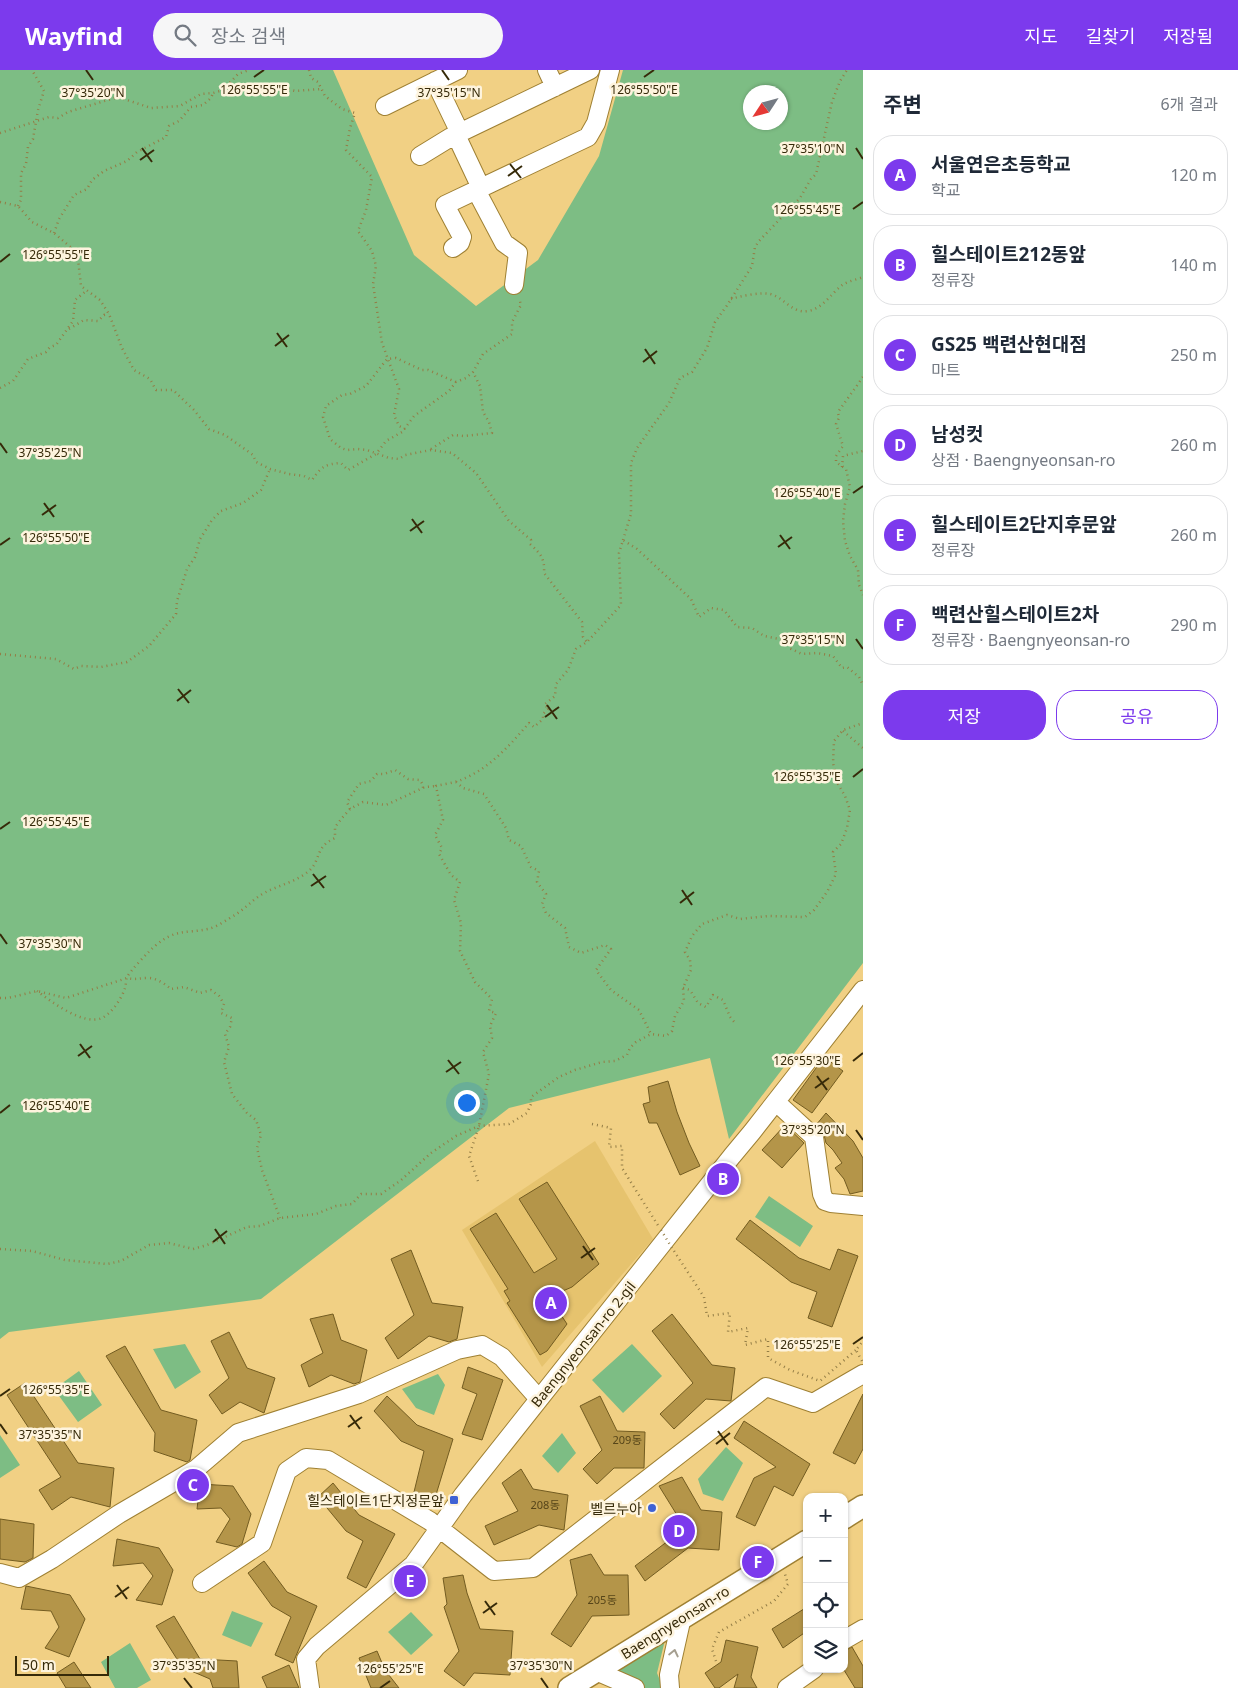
<!DOCTYPE html>
<html lang="ko">
<meta charset="utf-8">
<style>
body{margin:0;font-family:"Noto Sans","Noto Sans KR",sans-serif;background:#f6f6f7;color:#1f2937}
.controls{position:absolute;right:15px;bottom:15px;display:grid;overflow:hidden;border-radius:10px;box-shadow:0 1px 4px #0004}
.controls button{width:45px;height:45px;display:grid;place-items:center;padding:0;border:0;border-bottom:1px solid #e0e1e3;background:#fff;color:#1f2937;font:25px sans-serif}
.compass{position:absolute;left:743px;top:15px;width:45px;height:45px;border-radius:50%;background:#fff;box-shadow:0 1px 4px #0004;rotate:234deg}
.scale{position:absolute;left:15px;bottom:12px;width:94px;box-sizing:border-box;padding-left:5px;border:2px solid #362a09;border-top:0;font-size:14px;line-height:18px;white-space:nowrap;color:#362a09;-webkit-text-stroke:4px #fef4de;paint-order:stroke}
.you{position:absolute;left:466px;top:1032px;width:18px;height:18px;margin:-12px;border:4px solid #fff;border-radius:50%;background:#1a73e8;box-shadow:0 0 0 8px #1a73e833}
.badge{display:grid;place-items:center;width:32px;height:32px;border-radius:50%;background:#7c3aed;color:#fff;font-size:16px;font-weight:700}
.pin{position:absolute;translate:-50% -50%;border:2px solid #fff;box-shadow:0 1px 5px #0006}
.list{margin:0;padding:0;list-style:none}
h2{display:flex;justify-content:space-between;align-items:center;height:65px;margin:0;padding:0 20px;font-size:21px}
h2 small{font-size:16px;font-weight:400;color:#747a83}
.list li{display:grid;grid-template-columns:32px 1fr auto;gap:15px;align-items:center;box-sizing:border-box;height:80px;margin:0 10px 10px;padding:0 10px;border:1px solid #e0e1e3;border-radius:20px}
.list b{display:block;font-size:19px;white-space:nowrap}
.list p{margin:0;font-size:16px;white-space:nowrap;color:#747a83}
.list em{font-size:16px;font-style:normal;color:#747a83}
.actions{display:flex;gap:10px;padding:15px 20px}
.actions a{flex:1;padding:11px 0;border:1px solid #7c3aed;border-radius:20px;text-align:center;font-size:18px;color:#7c3aed}
.actions .main{background:#7c3aed;color:#fff}
.icon{flex:none;width:28px;height:28px;fill:none;stroke:currentColor;stroke-width:2;stroke-linecap:round;stroke-linejoin:round}
.map{position:relative;flex:none;width:863px;height:1618px;overflow:hidden}
header{display:flex;align-items:center;gap:30px;box-sizing:border-box;height:70px;padding:0 25px;background:#7c3aed;color:#fff}
header strong{font-size:24px}
nav{display:flex;gap:28px;margin-inline-start:auto;font-size:18px}
.search{width:350px;height:45px;background:#f6f6f7;display:flex;align-items:center;gap:12px;box-sizing:border-box;padding:0 18px;border-radius:28px;color:#747a83;font-size:19px}
main{display:flex}
aside{flex:1;background:#fff}
.map>svg:first-child{display:block}
</style>
<header>
<strong>Wayfind</strong>
<div class="search"><svg class="icon" aria-label="search" viewBox="0 0 24 24"><circle cx="10" cy="10" r="6"/><path d="M15 15l6 6"/></svg>장소 검색</div>
<nav><a>지도</a><a>길찾기</a><a>저장됨</a></nav>
</header>
<main>
<div class="map">
<svg width="863" height="1618" viewBox="0 0 863 1618">
<rect width="100%" height="100%" fill="#f1d084"/>
<path fill="#e6c36e" d="M595 1071 653 1169 542 1297 462 1160Z"/>
<path fill="#7dbd84" fill-rule="evenodd" d="M0 0H333L414 185 476 236 538 190 599 86 623 0H863V893L729 1069 710 988 509 1038 261 1229 9 1262 0 1269ZM750 22H780V52H750Z
M769 1126 813 1156 800 1177 755 1147Z
M185 1274 201 1302 175 1319 153 1279Z
M632 1274 662 1306 623 1343 592 1310Z
M79 1301 102 1335 78 1352 54 1319Z
M438 1304 445 1315 434 1345 416 1338 402 1319Z
M562 1363 576 1383 558 1403 542 1386Z
M0 1365 20 1395 0 1408Z
M726 1377 743 1393 723 1431 703 1424 698 1409Z
M232 1541 263 1553 251 1577 222 1565Z
M411 1542 433 1565 411 1585 388 1562Z
M665 1570 657 1603 663 1618H640L619 1600Z
M130 1573 151 1610 137 1618H115L101 1592Z"/>
<path fill="#b49549" stroke="#735c21" d="M824 987 843 1001 812 1043 793 1030Z
M668 1011 677 1042 689 1073 700 1096 680 1105 657 1053H649L643 1034 650 1032 648 1017Z
M826 1043 853 1071 863 1088V1121L850 1124 844 1109 835 1098 842 1093 833 1080 826 1073 824 1065 816 1055Z
M785 1055 804 1073 782 1098 762 1080Z
M547 1112 599 1194 572 1217 549 1227 567 1254 547 1281 540 1285 507 1233 510 1231 504 1221 508 1219 470 1159 496 1143 534 1203 557 1189 519 1129Z
M750 1150 799 1188 830 1200 838 1179 858 1186 832 1257 808 1248 817 1222 791 1212 736 1169Z
M411 1180 432 1233 463 1237 457 1269 449 1272 429 1266 398 1289 385 1268 414 1245 391 1189Z
M333 1244 341 1270 367 1280 360 1312 354 1314 331 1305 309 1317 301 1295 323 1283 310 1249Z
M672 1244 712 1295 735 1298 731 1331 706 1329 674 1359 660 1344 693 1313 652 1261Z
M229 1262 247 1298 275 1308 264 1343 240 1332 222 1344 209 1325 229 1308 211 1271Z
M125 1276 161 1340 197 1350 190 1390 187 1392 154 1381 155 1363 106 1286Z
M468 1297 503 1310 482 1370 462 1364 477 1324 462 1318Z
M25 1313 78 1393 114 1398 110 1437 71 1427 52 1440 39 1420 61 1407 7 1325Z
M863 1324V1379L855 1394 833 1383Z
M387 1326 417 1355 453 1369 435 1428 414 1422 424 1381 401 1371 374 1341Z
M600 1326 617 1361 645 1362 644 1398H614L597 1414 583 1399 602 1380 580 1336Z
M744 1351 810 1394 793 1426 774 1416 755 1456 736 1447 754 1408 776 1397 734 1368Z
M521 1399 533 1419 568 1425 564 1460 539 1455 494 1475 485 1456 518 1441 502 1413Z
M682 1407 701 1440 722 1442 719 1480 688 1478 645 1511 635 1496 685 1458 659 1416Z
M333 1413 359 1445 395 1464 366 1518 347 1508 363 1471 346 1461 318 1427Z
M200 1414 233 1416 251 1444 242 1474 237 1477 216 1472 230 1449 221 1438 197 1439Z
M0 1449 34 1454 33 1488 25 1492 0 1489Z
M117 1469 159 1478 173 1500 162 1535 136 1530 153 1506 143 1493 113 1496Z
M591 1484 604 1505H628L629 1545 592 1546 571 1577 551 1564 577 1525 570 1490Z
M264 1491 287 1522 317 1536 293 1593 275 1585 291 1547 272 1536 248 1503Z
M463 1505 467 1523 480 1559 513 1561 510 1605 474 1603 464 1616 444 1601 459 1581 444 1537 447 1534 443 1508Z
M26 1516 70 1525 85 1549 69 1587 45 1578 59 1557 51 1541 21 1539Z
M807 1537V1561L783 1578 772 1559Z
M174 1546 200 1589 237 1591 239 1618H213L210 1609 182 1597 156 1556Z
M726 1570 758 1577 751 1607 757 1618H734L738 1604 719 1618H715L705 1603 721 1592Z
M852 1577 863 1596V1618H855L844 1600V1581Z
M377 1581 385 1600 399 1618H371L359 1588Z
M74 1592 91 1618H66L57 1603Z
M289 1595 299 1618H267L262 1607Z"/>
<g fill="none" stroke-linecap="round" stroke-linejoin="round">
<defs>
<path id="minor" d="M547 0 555 17
M435 11 460 63
M385 36 458 0
M456 65 481 118
M420 86 451 67 590 0
M476 120 504 173 518 183 514 215
M453 178 460 173 462 167 445 135 588 67 596 53 610 0
M776 1032 814 1067 822 1124 825 1131 831 1133 863 1136
M0 1503 19 1508 52 1489 119 1444 196 1399 238 1363 359 1324 457 1280 482 1275 502 1287 539 1329
M202 1513 262 1473 287 1401 306 1388 328 1390 430 1451 494 1501 533 1498 766 1317 813 1333 863 1304
M844 1570 863 1559
M596 1601 635 1618
M310 1618 306 1589 317 1576 413 1495 463 1425 732 1086 752 1062 863 920
M670 1618 669 1605 682 1547
M787 1618 814 1599"/>
<path id="major" d="M844 1448 863 1436
M569 1618 807 1471"/>
</defs>
<use href="#minor" stroke="#9f8033" stroke-width="20"/>
<use href="#major" stroke="#9f8033" stroke-width="24"/>
<path stroke="#937d46" stroke-width="2.5" stroke-dasharray="1 4" stroke-linecap="butt" d="M309 0 311 8 318 12 325 26 342 39 355 43 350 58 346 80 372 107 366 140 358 161 372 181 376 196 373 214 382 273 399 319 394 345 399 356 405 359
M224 20 276 16 295 21 321 19
M0 63 49 47 58 48 68 42 118 27 151 38 180 36 201 24 213 23 223 20 238 4 249 0
M0 132 18 136 32 152 54 163 74 180 78 189 81 216 100 230 109 244 122 278 134 300 150 309 156 320H173L194 340 209 359 225 365 253 385 256 392 270 399 289 404 304 406 312 410C321 397 325 394 341 393L348 400 376 384 386 371 402 362 414 346 449 321 456 312 466 308 473 302 483 284 512 264V252L521 235 519 228
M18 136 21 130V103L26 94 28 77 33 69 38 40 44 21 32 0
M54 163 59 149 74 125 87 119 92 110 104 101 127 91 137 82 166 67 169 56 179 51 191 37 203 35 211 28 213 23
M731 229C740 226 761 222 770 224 784 227 792 244 808 241 822 239 831 224 841 216 847 211 856 210 863 207
M69 259 84 250 98 251 104 245 109 244
M863 307 838 342 839 348 836 354 843 376 836 386V392L846 399 850 417 845 434 843 451 845 471 850 486 858 500 859 515 863 525
M456 312 428 300H422L396 288 387 289 366 316 350 324 342 325 326 336 323 347 330 369 341 378 347 380 358 379 367 380 389 388 399 389 405 385 431 380 452 383 476 403 509 451 531 470 530 474C540 483 545 488 544 503L582 552 583 567 587 572
M0 318 13 311 28 289 46 282 50 277 56 275 73 251 75 230 86 221
M431 379 453 365 464 366 492 363 489 352 483 342 480 316 473 302
M842 397 843 386 863 381
M623 470 631 444V393L637 378 669 333 680 308 692 302 707 278 715 252 728 234 752 196 755 177 759 171 800 128 811 109 816 104 832 32 840 11 847 0
M0 584 56 589 74 599 81 596 101 597 127 592 149 576 176 544 177 531 187 499 195 487 200 469 212 450 221 441 243 433 261 420 270 399
M843 661 863 678
M456 712 463 718 484 724 506 758 509 770 521 776 531 797 539 801 537 812 546 824 542 834 546 843 565 858 569 877 581 883 605 875 611 879 596 900 611 920 639 940 651 964
M350 739 347 732 359 714 371 711 377 704H384L395 700 408 709 420 710 423 715V718
M683 918 690 920 698 933 706 937 713 925 723 930 730 947 736 954
M37 921C52 932 83 956 102 948 112 943 122 928 125 918 126 915 126 910 127 907 131 900 149 881 155 876 176 858 185 864 208 859 217 857 228 849 235 845 246 838 254 828 266 822 280 815 298 811 310 800 321 789 315 777 335 768V757L342 748 350 739 363 732 386 735 425 717 436 716
M0 928H8L37 921 66 928 127 908C135 910 140 908 148 908 157 908 165 914 171 919L184 917 200 923 211 920 219 926 224 934 221 943 232 948 230 957 225 964 229 977 224 992 232 1024 247 1043 256 1050 261 1065 257 1078 262 1100 280 1148
M592 1054 611 1058 609 1077 622 1076V1098L659 1157
M478 1111 469 1086 479 1056 489 1004 483 982 492 968 490 956 496 943 489 941 492 929 475 912 460 881 461 853 454 830 460 812 451 805 439 784 442 778 435 765 443 750 436 716C444 714 455 713 463 709 490 698 510 675 529 653L534 657 543 649V644L549 638 544 635 555 626 556 614 568 600 576 579 587 572 621 535 619 483 623 470 637 479 691 529 699 547 711 538 724 540 737 557 752 558 764 566 785 570 789 578 802 584 817 583 833 586 842 598 847 597 859 607 863 615
M0 1179 32 1181 65 1190 107 1194 121 1191 149 1175 169 1173 193 1179 207 1175 247 1157 260 1156 280 1148 316 1144 336 1136 352 1134 361 1124H381L400 1111 431 1083 456 1066 479 1056 509 1054 527 1043 531 1034V1027L559 1007 575 1000 602 992 615 991 627 985 630 978 636 972 651 964 666 966 672 961 675 946 684 931 683 918 691 900 690 890 685 882 692 866 702 854 727 845 740 849 768 846 805 847 814 840 827 822 836 804 833 782 841 774 847 758 850 740 845 726 838 714 833 693 834 671 843 660 863 653
M674 1181 704 1227 707 1246 730 1243 728 1262 748 1258 745 1275 768 1269V1288L790 1300 820 1311 856 1280
M862 1291 856 1280 863 1271
M716 1591 712 1579 719 1562 774 1531 788 1514 785 1504"/>
<use href="#minor" stroke="#fff" stroke-width="18"/>
<use href="#major" stroke="#fff" stroke-width="21"/>
<path stroke="#937d46" stroke-width="2.5" stroke-dasharray="1 4" stroke-linecap="butt" d="M661 1160 672 1178"/>
</g>
<defs><path id="oneway-chevron" d="M-2-3.5L2.5 0L-2 3.5" fill="none" stroke-width="1.6" stroke-linecap="round" stroke-linejoin="round" transform="scale(1.25)"/></defs>
<use stroke="#a59f90" href="#oneway-chevron" transform="translate(674 1583) rotate(-77)"/>
<path fill="none" stroke="#362a09" stroke-width="2" d="M86 0 93 10M442 0 449 10M254 7 264 0M644 7 654 0M142 78 152 92M856 78 863 89M140 90 154 80M510 94 521 108M508 106 522 96M853 139 863 132M0 192 10 184M277 263 287 277M275 276 289 265M645 279 655 294M643 292 657 281M0 373 7 383M853 423 863 416M44 433 54 447M42 445 56 435M412 449 422 463M410 461 424 451M780 465 790 479M0 475 10 468M778 477 792 467M856 569 863 579M178 619 189 633M177 631 191 620M547 635 557 649M545 647 559 637M853 707 863 699M0 759 10 752M313 804 324 818M311 816 326 806M682 820 692 835M680 833 694 822M0 864 7 874M80 974 90 988M78 986 92 976M448 990 459 1004M853 991 863 983M446 1002 461 992M817 1006 827 1020M815 1018 829 1008M0 1043 10 1035M856 1060 863 1070M215 1159 225 1174M213 1172 227 1161M583 1176 593 1190M581 1188 595 1178M853 1274 863 1267M0 1326 10 1319M350 1345 360 1359M0 1354 7 1364M348 1357 362 1347M718 1361 728 1375M716 1374 730 1363M117 1515 127 1529M115 1527 129 1517M485 1531 495 1545M483 1543 497 1533M184 1608 192 1618M541 1608 548 1618M380 1618 390 1611"/>
<g fill="#3f62d4" stroke="#fef4de" stroke-width="2">
<rect x="449" y="1425" width="10" height="10" rx="2.5"/>
<circle cx="652" cy="1438" r="5"/>
</g>
<g text-anchor="middle" dominant-baseline="central" stroke-width="5" stroke-linejoin="round" paint-order="stroke">
<g font-size="11" fill="#564519">
<text x="627" y="1369">209동</text>
<text x="545" y="1434">208동</text>
<text x="602" y="1529">205동</text>
</g>
<g font-size="14" fill="#362a09" stroke="#fef4de">
<text transform="translate(583 1274) rotate(-51)">Baengnyeonsan-ro 2-gil</text>
<text transform="translate(675 1552) rotate(-32)">Baengnyeonsan-ro</text>
</g>
<g font-size="14" fill="#362a09" stroke="#fef4de" text-anchor="end">
<text x="444" y="1430">힐스테이트1단지정문앞</text>
<text x="642" y="1438">벨르누아</text>
</g>
</g>
<g font-size="12" text-anchor="middle" fill="#362a09" stroke="#fef4de" stroke-width="5" stroke-linejoin="round" paint-order="stroke">
<text x="254" y="24">126°55'55"E</text>
<text x="644" y="24">126°55'50"E</text>
<text x="93" y="27">37°35'20"N</text>
<text x="449" y="27">37°35'15"N</text>
<text x="813" y="83">37°35'10"N</text>
<text x="807" y="144">126°55'45"E</text>
<text x="56" y="189">126°55'55"E</text>
<text x="50" y="387">37°35'25"N</text>
<text x="807" y="427">126°55'40"E</text>
<text x="56" y="472">126°55'50"E</text>
<text x="813" y="574">37°35'15"N</text>
<text x="807" y="711">126°55'35"E</text>
<text x="56" y="756">126°55'45"E</text>
<text x="50" y="878">37°35'30"N</text>
<text x="807" y="995">126°55'30"E</text>
<text x="56" y="1040">126°55'40"E</text>
<text x="813" y="1064">37°35'20"N</text>
<text x="807" y="1279">126°55'25"E</text>
<text x="56" y="1324">126°55'35"E</text>
<text x="50" y="1369">37°35'35"N</text>
<text x="184" y="1600">37°35'35"N</text>
<text x="541" y="1600">37°35'30"N</text>
<text x="390" y="1603">126°55'25"E</text>
</g>
</svg>
<div class="controls">
<button>+</button>
<button>−</button>
<button><svg class="icon" aria-label="locate" viewBox="0 0 24 24"><circle cx="12" cy="12" r="6"/><path d="M12 2v4M12 18v4M2 12h4M18 12h4"/></svg></button>
<button><svg class="icon" aria-label="layers" viewBox="0 0 24 24"><path d="M12 4l9 5-9 5-9-5zM3 14l9 5 9-5"/></svg></button>
</div>
<svg class="compass" viewBox="-18 -18 36 36"><path d="M0-13l5 13h-10z" fill="#e53935"/><path d="M0 13l5-13h-10z" fill="#747a83"/></svg>
<div class="scale">50 m</div>
<div class="you"></div>
<div class="pin badge" style="left:551px;top:1233px">A</div>
<div class="pin badge" style="left:723px;top:1109px">B</div>
<div class="pin badge" style="left:193px;top:1415px">C</div>
<div class="pin badge" style="left:679px;top:1461px">D</div>
<div class="pin badge" style="left:410px;top:1511px">E</div>
<div class="pin badge" style="left:758px;top:1492px">F</div>
</div>
<aside>
<h2>주변<small>6개 결과</small></h2>
<ul class="list">
<li><span class="badge">A</span><div><b>서울연은초등학교</b><p>학교</p></div><em>120 m</em></li>
<li><span class="badge">B</span><div><b>힐스테이트212동앞</b><p>정류장</p></div><em>140 m</em></li>
<li><span class="badge">C</span><div><b>GS25 백련산현대점</b><p>마트</p></div><em>250 m</em></li>
<li><span class="badge">D</span><div><b>남성컷</b><p>상점 · Baengnyeonsan-ro</p></div><em>260 m</em></li>
<li><span class="badge">E</span><div><b>힐스테이트2단지후문앞</b><p>정류장</p></div><em>260 m</em></li>
<li><span class="badge">F</span><div><b>백련산힐스테이트2차</b><p>정류장 · Baengnyeonsan-ro</p></div><em>290 m</em></li>
</ul>
<div class="actions"><a class="main">저장</a><a>공유</a></div>
</aside>
</main>
